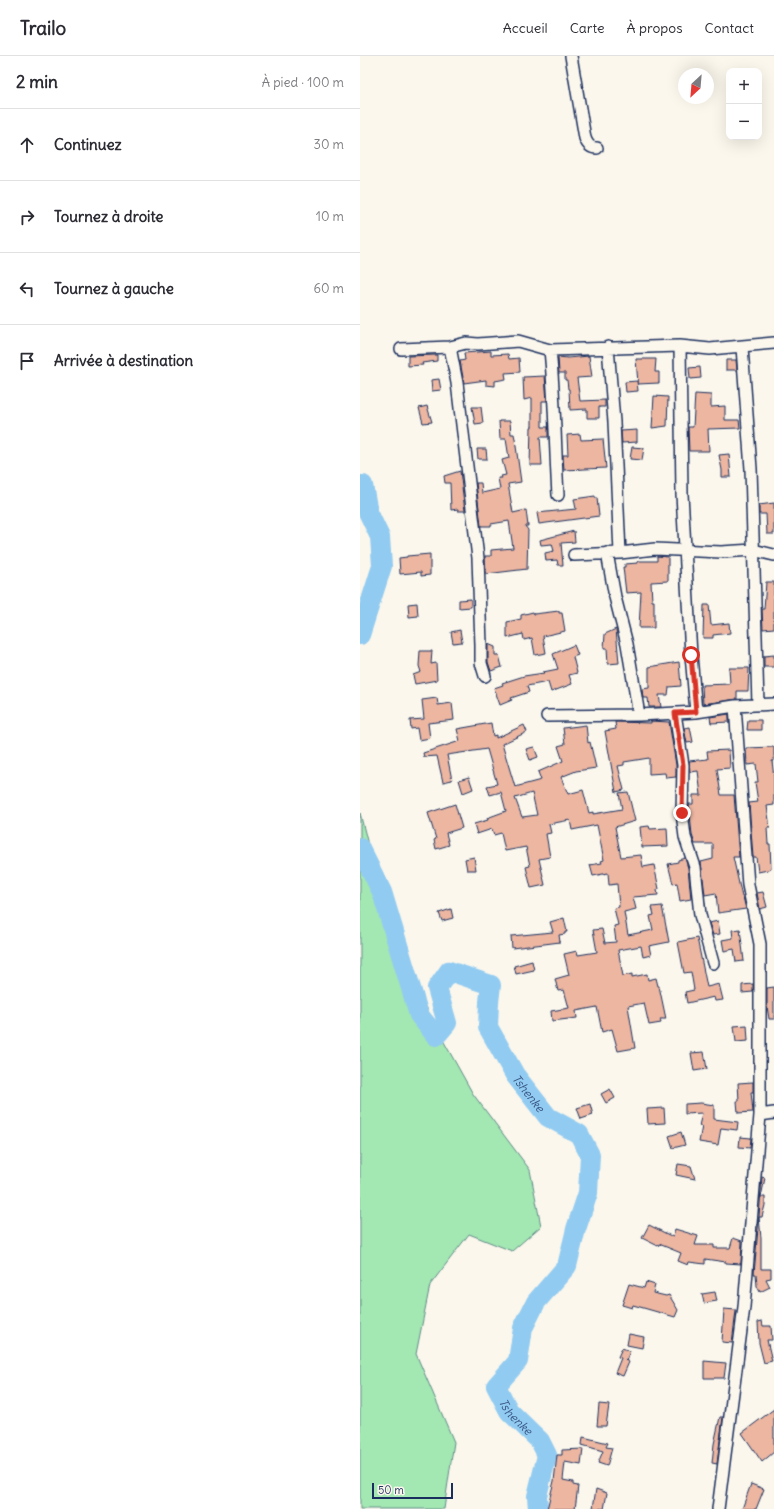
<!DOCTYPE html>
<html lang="fr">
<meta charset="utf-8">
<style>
body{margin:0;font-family:Delius,sans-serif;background:#f7f7f7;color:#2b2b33}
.controls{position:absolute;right:12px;top:12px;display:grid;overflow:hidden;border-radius:8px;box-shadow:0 4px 16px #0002}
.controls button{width:36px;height:36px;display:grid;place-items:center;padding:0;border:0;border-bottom:1px solid #e1e1e2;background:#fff;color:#2b2b33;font:20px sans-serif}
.compass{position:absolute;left:318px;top:12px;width:36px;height:36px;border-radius:50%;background:#fff;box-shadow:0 4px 16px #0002;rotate:206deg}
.scale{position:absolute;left:12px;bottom:10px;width:81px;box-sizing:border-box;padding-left:4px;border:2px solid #1b2f5e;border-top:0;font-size:11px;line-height:14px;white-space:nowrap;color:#1b2f5e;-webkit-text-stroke:3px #fbf7ec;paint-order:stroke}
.stop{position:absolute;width:12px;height:12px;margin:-9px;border:3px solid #d93025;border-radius:50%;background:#fff}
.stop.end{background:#d93025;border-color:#fff;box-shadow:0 1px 4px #0008}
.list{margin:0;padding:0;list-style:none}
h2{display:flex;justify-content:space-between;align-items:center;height:52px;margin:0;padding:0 16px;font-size:17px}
h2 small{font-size:13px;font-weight:400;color:#7c7c81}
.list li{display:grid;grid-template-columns:26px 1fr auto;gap:12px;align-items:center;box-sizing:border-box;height:72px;padding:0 16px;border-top:1px solid #e1e1e2}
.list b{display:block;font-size:15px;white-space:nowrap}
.list em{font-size:13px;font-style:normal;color:#7c7c81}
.icon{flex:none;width:22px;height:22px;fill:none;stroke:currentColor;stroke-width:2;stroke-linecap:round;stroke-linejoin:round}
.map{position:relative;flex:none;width:414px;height:1453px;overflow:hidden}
header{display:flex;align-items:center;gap:24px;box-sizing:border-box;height:56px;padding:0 20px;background:#fff;border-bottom:1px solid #e1e1e2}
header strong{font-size:19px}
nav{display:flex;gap:22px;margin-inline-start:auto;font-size:14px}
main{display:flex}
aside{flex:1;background:#fff}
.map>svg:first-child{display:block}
</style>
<header>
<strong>Trailo</strong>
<nav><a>Accueil</a><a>Carte</a><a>À propos</a><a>Contact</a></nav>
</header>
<main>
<aside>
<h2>2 min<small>À pied · 100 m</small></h2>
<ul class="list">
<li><svg class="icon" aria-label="ahead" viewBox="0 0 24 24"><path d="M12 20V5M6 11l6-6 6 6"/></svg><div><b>Continuez</b></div><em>30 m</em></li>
<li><svg class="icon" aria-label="right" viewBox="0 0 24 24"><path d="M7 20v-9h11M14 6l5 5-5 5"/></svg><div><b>Tournez à droite</b></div><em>10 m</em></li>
<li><svg class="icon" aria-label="left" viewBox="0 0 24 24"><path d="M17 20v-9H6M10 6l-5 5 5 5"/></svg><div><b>Tournez à gauche</b></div><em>60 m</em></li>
<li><svg class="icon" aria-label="arrive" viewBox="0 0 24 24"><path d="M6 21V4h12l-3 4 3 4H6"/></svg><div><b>Arrivée à destination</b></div></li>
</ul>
</aside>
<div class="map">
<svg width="414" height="1453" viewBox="0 0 414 1453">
<rect width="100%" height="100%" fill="#fbf7ec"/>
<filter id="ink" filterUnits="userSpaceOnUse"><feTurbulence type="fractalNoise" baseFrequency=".025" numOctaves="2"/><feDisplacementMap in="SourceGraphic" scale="8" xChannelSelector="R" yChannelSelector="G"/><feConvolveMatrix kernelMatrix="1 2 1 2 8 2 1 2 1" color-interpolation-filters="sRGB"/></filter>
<g filter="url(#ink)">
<path fill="#a3e7b2" stroke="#5f8b88" d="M0 757 27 864 74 968 113 1038 170 1114 181 1170 152 1195 109 1178 70 1229 56 1298 94 1386 84 1453H0Z"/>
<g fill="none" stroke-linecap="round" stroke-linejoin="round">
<g stroke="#92cbf1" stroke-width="20">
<path d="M0 429H3L8 456 20 481 22 510 0 579"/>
<path id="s1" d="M0 792 22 836 59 959 76 980 87 967 77 932 89 915 131 929 129 946 128 971 155 1019 188 1061 219 1078 230 1099 228 1137 216 1173 207 1210 176 1246 163 1272 158 1305 136 1330 149 1355 180 1385 187 1399 177 1440 178 1453"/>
</g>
</g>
<path fill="#ecb6a1" stroke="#1b2f5e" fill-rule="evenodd" d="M131 295V299L148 298 149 303 159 302 160 316 145 317 146 323 135 325V330L126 329V324L104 327 100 305 105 304 104 297Z
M77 299V305L62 307 63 309 48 310V300Z
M229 300 232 321 217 322 220 345 245 344V351H239V362H227V353L210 354 209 333H208L207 324H205V317H199L198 301 208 302Z
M276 303H296L295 316H299V327L278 328Z
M366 304H376L377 314H366Z
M340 311 341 322 330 323 329 312Z
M185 320 187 345H182V371H188V381H180L182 409H170L171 371H172V342L164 344 163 321Z
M79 323 81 334 72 335 71 324Z
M277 325 278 335 266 336 265 326Z
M335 338 351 339V351L365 350V364H379L380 372 348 373 349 395H329L328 371H333Z
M294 340 308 341 307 370 292 372Z
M67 350 72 366 63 367 59 352Z
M112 351H121L123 367 115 368Z
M139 365H150L151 378H154L155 383 161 426 148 428 153 457 166 454 168 470H165L168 474 167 513 126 518 125 500H131V494L153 492 149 465 131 468V470H121L116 427H121L122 437 140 433 138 422H142L141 420 146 419 142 404 149 402 146 383H140Z
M277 374V386L262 387 261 375Z
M220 378 221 384 243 383 246 412 204 414 203 399H208L207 379Z
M272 391 284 392 282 404 270 403Z
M117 393H126L127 403H118Z
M369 398 371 421H362V414L359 399Z
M100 415 105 455H98V453L91 454 90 427H85L84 420Z
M235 440V442H237L239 460 179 468 177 457 216 453 214 443Z
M414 447V478H407L406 458H399V449Z
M214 475 215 486 201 487 203 509H198L197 504 186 505 185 497 194 495 192 488 181 489 180 484Z
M70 498V519L61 520V516L40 518 39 502 47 501V500Z
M297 500 308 501V525L291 526 292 545H294V572H279L281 536 266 537 263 511H265V508L278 507V505H297Z
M406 526H414V572L403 573 402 553H404Z
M111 543V551L99 552V544Z
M57 547 58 560 49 561 48 548Z
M344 549H349L351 569 369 567 370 577 353 579V582H343Z
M199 555V557H202L205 575 183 580 186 597 175 599 172 582 164 584 163 578 147 582V566L161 563V559L173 556 174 558Z
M256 573 259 607 248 608 247 592H244L245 578Z
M100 574 102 586 93 587 91 576Z
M128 588 135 591V599H139L142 611 131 615 128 606Z
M214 589 218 599 213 601 217 617 209 619 212 628 191 636 188 626 167 630 169 636 151 642 152 644 140 649 134 632 143 629 142 627 164 620 184 617 183 616 198 613 193 598Z
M60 595H72L71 608 76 607 77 624 55 628 53 619 61 616 59 610Z
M414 599V611H404V600Z
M319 606 321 630 309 631 308 639H299L301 651H289L288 642H283L282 633 289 632V611Z
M369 612H389L388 635H377V643L343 648 342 629 370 628Z
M77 642 78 649 92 647 94 664 68 667 70 682 59 684 57 672 51 673 50 664 64 663 62 644Z
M369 658V668V666L351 667 350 661Z
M388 664H401V674H387Z
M291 665 309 666 316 709V721L306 722 305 717 289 718V702L264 706V709L258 710 264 734 256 736 245 675 256 673 255 666 291 667Z
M131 667 133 680 136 679V682L164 669 167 676 142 688 155 731 181 724 178 716 203 705 198 690 205 688 203 672 226 669 228 687 230 686 236 712 216 715 201 721 208 738 223 734 229 757 233 756V758L262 753 259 737 268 736 275 765 255 771 261 801 281 799 283 811 294 809 299 833 297 834 298 839 273 841 276 853 264 856 268 879 293 874 290 860 294 859 292 851 302 850 309 886 289 890 291 899 283 901 281 890 258 894 263 920 272 918V921L287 918 288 924 296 922 298 930H299L306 963H300L301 967 289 969 284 947 268 950 275 992 258 995 252 973 242 976 237 951 216 955 217 962 192 965 191 955 209 952 204 934 198 935 195 923 209 919 204 898 217 895 218 899 237 896 233 874 242 873 245 887 256 886 254 870 258 869 254 852 259 851 257 828 249 829 248 817 233 820 230 809 242 807 241 805 244 804 237 769 212 774 210 764 189 768 191 777 186 778 190 801 179 803 185 829 171 832 166 811 170 810 166 791 145 795 141 777 134 779 132 773 117 778 114 768 128 764 127 762 146 755 141 736 130 739 127 730 137 728 127 693 87 699 92 724 83 726 77 700 64 701 63 697 100 685 97 673ZM172 737 177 759 162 761 155 742Z
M330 671 333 686 327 687 324 672Z
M174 691 178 701 170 704 166 693Z
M414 691V705H412L414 721V749L407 750 410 772H407L408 788H410L411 812 409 813 408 814 398 816 396 801H393L389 747 398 746 395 726H398L396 708 387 709 386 692Z
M369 694 370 712 357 713 361 739H374L379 801H373L382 841H383L386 853 358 857 356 837 345 839 341 806 353 803V788H335L332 779 329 748H333V739H341L338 715 330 716 329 705 348 703 347 695Z
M109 721 113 733 103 737 99 724Z
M95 748 102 772 86 777 89 789 76 793 74 784 76 783 68 757Z
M289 770 290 773 307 772 308 790 282 791 280 771Z
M114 801 116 814H107L105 803Z
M325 802 328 812 331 843 320 845 317 827 313 828 308 808 318 806V804Z
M403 836 407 851 400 853 397 837Z
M91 853 93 862 82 865 79 857Z
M204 862 207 876H205V878L199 879 200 886 152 892 151 880 193 876 190 866Z
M358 865 360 878 353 879 349 867Z
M380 873 384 905 376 906 374 893 364 895 362 884 373 882 372 874Z
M337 882 347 931 359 928 363 944 355 945 354 941 327 947 325 936 334 934 331 916 324 917 318 886Z
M172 905 174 914 156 918 154 910Z
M393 928V936L382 937V929Z
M414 931V963H409L407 950V932Z
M387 969 388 985 376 986 374 970Z
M344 996 347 1013 334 1015 331 997Z
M393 1026V1036H391L393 1056 378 1057 377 1045H379L378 1027Z
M250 1033 255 1042 246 1047 241 1038Z
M341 1047 354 1049V1063L378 1066 377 1074 361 1072 358 1089 339 1086 342 1070H339L342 1057 325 1058V1048Z
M230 1048 233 1059 221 1063 217 1052Z
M304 1052 305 1067 288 1068 287 1053Z
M321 1076 325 1089 313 1092 309 1080Z
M380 1081 391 1082 390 1092 379 1091Z
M318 1108 331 1110 335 1123 316 1119Z
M402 1121 405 1122 401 1141H405V1149L402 1161H399Z
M399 1161 401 1182V1213H411V1222L406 1223 410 1231 400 1236 397 1230 396 1218H394Z
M289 1169 313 1181 315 1173 338 1180 335 1189H354V1192H370L373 1182 382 1185 381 1208 366 1207V1206L345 1203V1208L329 1206 328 1209 318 1205 321 1197 299 1188 298 1190 282 1182Z
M286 1226 295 1229 293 1237 306 1240 309 1239 318 1254 315 1261 273 1249 272 1252 262 1249 269 1228 284 1232Z
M355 1236 357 1245 344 1247 342 1238Z
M364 1253 376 1254V1255L372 1287 362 1286Z
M402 1265 403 1270H411L412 1284H407L412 1305 404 1307 399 1287 398 1266Z
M269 1278 284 1281 282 1292 267 1289Z
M262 1292 270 1295 266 1305 265 1304 269 1306 263 1320 255 1317 261 1302 258 1301Z
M344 1305 366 1307 364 1322H344Z
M239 1348 249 1349 246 1370H237Z
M414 1353V1396L402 1406 382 1377Z
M360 1361H363L357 1408 352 1407 354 1388Z
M223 1381 248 1387 246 1391 252 1392 247 1410 238 1407 243 1395 222 1389Z
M223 1393 221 1409 205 1406 203 1424 213 1426V1429L218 1430 215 1453H187L194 1425 197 1399H202V1394Z
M391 1428 404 1433 396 1453H382Z
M236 1433 247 1437 244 1453 233 1452Z"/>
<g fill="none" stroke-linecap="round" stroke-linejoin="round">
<defs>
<path id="minor" d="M211 0 225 82C227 88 230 92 237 92
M320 290 322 438 331 599 336 656
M248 291 254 366 260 497
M382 291 391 413 398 648
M41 293 90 291
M190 294C195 342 195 391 198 439
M247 497 255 541 267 588 279 659
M214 499 260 497 295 493 361 496 393 494 414 499
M125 620 121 607V589L118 502 97 327 90 291 106 287 118 288 158 285 190 294 320 290 350 293 414 287
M315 657 323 709 322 757 325 781 335 811 340 859 353 907
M187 660 279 659 336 656 375 650 414 648
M400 1059 414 1057
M358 1453 384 1251 400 1059V888L388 829 375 650"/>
</defs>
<use href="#minor" stroke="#1b2f5e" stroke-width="14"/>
<use href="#minor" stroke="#fbf7ec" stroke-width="11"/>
</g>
</g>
<g fill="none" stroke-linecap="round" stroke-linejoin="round" filter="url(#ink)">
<path stroke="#d93025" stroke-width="5" d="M322 757 323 709 315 657 336 656 331 599"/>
</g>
<g text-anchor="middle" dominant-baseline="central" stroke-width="4" stroke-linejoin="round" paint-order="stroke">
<g font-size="12" font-style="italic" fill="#395683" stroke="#fbf7ec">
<text stroke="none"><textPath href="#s1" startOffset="443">Tshenke</textPath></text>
<text stroke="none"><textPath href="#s1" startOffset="827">Tshenke</textPath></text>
</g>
</g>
</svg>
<div class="controls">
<button>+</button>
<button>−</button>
</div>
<svg class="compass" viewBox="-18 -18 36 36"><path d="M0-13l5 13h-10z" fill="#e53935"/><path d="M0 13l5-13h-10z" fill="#7c7c81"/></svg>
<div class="scale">50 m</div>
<div class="stop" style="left:331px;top:599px"></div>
<div class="stop end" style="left:322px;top:757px"></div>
</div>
</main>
